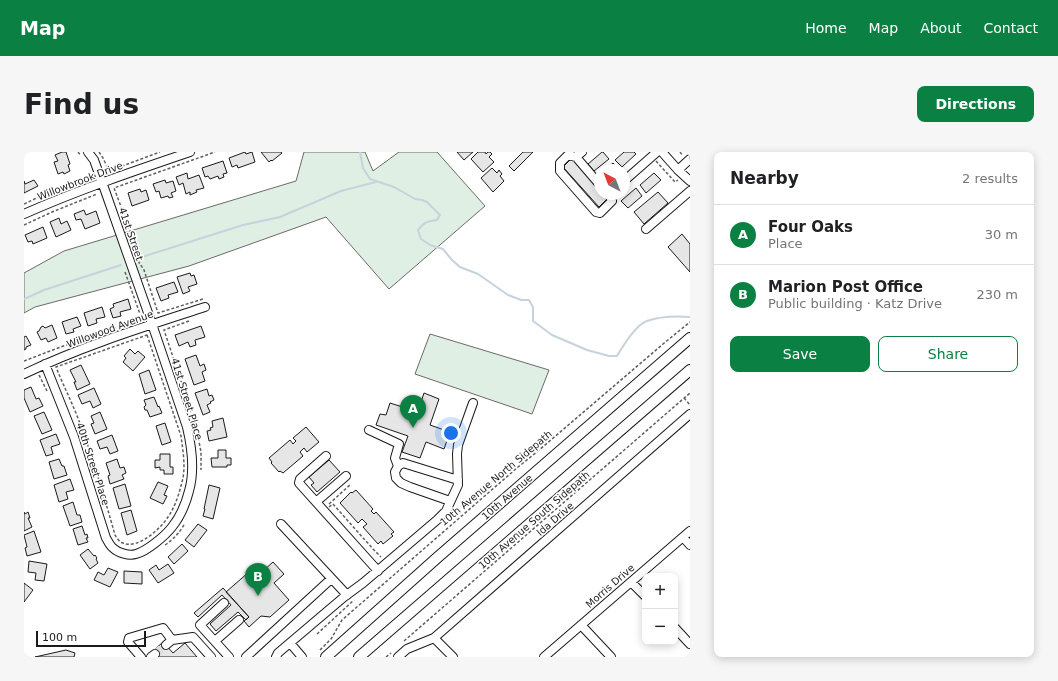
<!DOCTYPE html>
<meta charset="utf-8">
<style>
body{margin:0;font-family:"DejaVu Sans",sans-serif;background:#f6f6f6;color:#202124}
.controls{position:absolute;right:12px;bottom:12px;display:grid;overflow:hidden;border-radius:8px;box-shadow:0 2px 10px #0003}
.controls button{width:36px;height:36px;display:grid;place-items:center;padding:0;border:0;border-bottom:1px solid #e0e0e0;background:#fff;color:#202124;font:20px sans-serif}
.compass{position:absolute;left:570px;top:12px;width:36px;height:36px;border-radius:50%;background:#fff;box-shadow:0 2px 10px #0003;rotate:318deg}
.scale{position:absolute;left:12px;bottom:10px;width:110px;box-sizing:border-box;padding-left:4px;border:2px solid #1a1a1a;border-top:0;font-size:11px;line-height:14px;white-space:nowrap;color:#1a1a1a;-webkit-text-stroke:3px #fff;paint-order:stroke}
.you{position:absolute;left:427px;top:281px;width:14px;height:14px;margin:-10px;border:3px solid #fff;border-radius:50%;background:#1a73e8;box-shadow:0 0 0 6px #1a73e833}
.badge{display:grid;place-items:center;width:26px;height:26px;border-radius:50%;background:#0b8043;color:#fff;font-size:13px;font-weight:700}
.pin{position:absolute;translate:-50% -33px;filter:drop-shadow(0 1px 2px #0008)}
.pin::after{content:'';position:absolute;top:21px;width:14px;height:12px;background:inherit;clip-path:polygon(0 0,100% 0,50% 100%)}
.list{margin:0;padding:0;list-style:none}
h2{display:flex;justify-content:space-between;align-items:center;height:52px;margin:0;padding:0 16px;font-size:17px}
h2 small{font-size:13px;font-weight:400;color:#757577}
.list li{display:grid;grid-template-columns:26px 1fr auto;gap:12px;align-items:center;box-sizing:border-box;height:60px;padding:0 16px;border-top:1px solid #e0e0e0}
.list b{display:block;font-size:15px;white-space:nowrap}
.list p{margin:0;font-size:13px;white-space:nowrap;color:#757577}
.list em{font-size:13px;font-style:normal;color:#757577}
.actions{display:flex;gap:8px;padding:12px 16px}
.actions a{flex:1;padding:9px 0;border:1px solid #0b8043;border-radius:8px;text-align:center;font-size:14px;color:#0b8043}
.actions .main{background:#0b8043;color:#fff}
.map{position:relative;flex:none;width:666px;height:505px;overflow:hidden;border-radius:8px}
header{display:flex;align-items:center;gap:24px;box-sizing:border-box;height:56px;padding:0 20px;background:#0b8043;color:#fff}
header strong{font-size:19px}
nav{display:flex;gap:22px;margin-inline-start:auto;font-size:14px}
.intro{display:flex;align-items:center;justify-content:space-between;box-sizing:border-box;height:96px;padding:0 24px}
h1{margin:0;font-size:28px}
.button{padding:10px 18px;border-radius:8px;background:#0b8043;color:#fff;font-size:14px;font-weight:700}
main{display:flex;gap:24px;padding:0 24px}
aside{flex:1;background:#fff;border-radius:8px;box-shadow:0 2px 10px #0003}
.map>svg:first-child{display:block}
</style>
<header>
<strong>Map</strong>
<nav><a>Home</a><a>Map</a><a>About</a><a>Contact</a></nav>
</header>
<div class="intro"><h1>Find us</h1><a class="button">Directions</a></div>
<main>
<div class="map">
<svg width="666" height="505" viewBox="0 0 666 505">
<rect width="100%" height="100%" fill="#fff"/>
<path fill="#e0efe3" stroke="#6a6a6a" d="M280 0H341L349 19 375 0H413L461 54 365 137 302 65 165 114 11 155 0 161V121L40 99 272 29Z
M406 182 525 218 508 262 391 222Z"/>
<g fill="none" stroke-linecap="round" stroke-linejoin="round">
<path stroke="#c6d2dc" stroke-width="2" d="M336 0 339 16 346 27 370 35 391 47 398 48 403 50 416 63 413 68C404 69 400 70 394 78L397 87 406 93 419 97 428 108 436 115 454 122 484 143 497 148H505L509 155V169L528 183 563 198 585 204H593C599 194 612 172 623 169 637 164 652 164 666 165
M118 105 219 73 256 65 317 39 352 30
M0 147 20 138 97 113"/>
</g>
<path fill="#e6e6e6" stroke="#1a1a1a" d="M38 0H42L46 12 44 13 46 19 40 22 39 20 34 22 30 10 34 9 31 3Z
M221 0 222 2 228 0 231 10 214 16 213 13 208 15 205 6Z
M237 0H257L258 1 248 9 247 8 245 10Z
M433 0H449L440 8Z
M454 0H461L462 2 464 0H466L468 2 465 5 470 10 459 20 447 7Z
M499 0H509L490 19 485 14Z
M578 0H579L585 7 570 19 564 12Z
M600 0H610L612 2 598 15 591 8Z
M548 6 576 36V42H581L584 46 575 55 539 15Z
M199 9 203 21 199 22 200 25 195 27 194 24 186 27 184 24 181 25 178 16Z
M589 11 595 18H581Z
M468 16 473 21 475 18 478 22 476 24 480 29 469 40 457 26Z
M163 21 164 27 175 23 180 36 172 38 173 40 166 43V40L162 42 159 31 155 33 152 25Z
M630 21 637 28 622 41 616 33Z
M10 28 14 34 0 41V29L1 32Z
M141 28 142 31 149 29 152 39 147 41 149 45 145 46 144 44 137 46 135 39 132 40 129 32Z
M612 36 618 44 604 56 597 49Z
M116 37 117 40 122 38 125 48 108 54 104 41Z
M634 40 644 51 620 72 610 60Z
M60 58 62 63 72 59 76 71 61 77 57 67 52 68 50 62Z
M35 66 37 72 43 69 47 78 32 85 26 70Z
M19 75 23 86 9 92 8 89 4 90 1 83Z
M658 82 666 92V120L644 95Z
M166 121 167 124 170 123 173 132 164 135 166 139 159 142 153 125Z
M150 130 154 140 144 143 145 146 137 149 132 136Z
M104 147 107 157 96 160 97 164 89 166 86 157 90 155 89 152Z
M78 155 81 165 72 167 73 171 64 174 60 161Z
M53 165 57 174 49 177 50 180 42 182 38 170Z
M28 173 33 186 24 190 22 186 17 188 13 180 15 179 17 175 19 174 21 176Z
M177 174 181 185 171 188 172 193 166 195 164 190 155 194 151 183Z
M2 184 7 193 2 195V197L0 198V185Z
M106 197 111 202 114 199 121 205 109 219 99 210 102 206 100 204Z
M172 203 176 214 180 212 182 218 178 220 181 229 170 233 161 207Z
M57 213 66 232 53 238 50 230H52L46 218Z
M125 218 132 238 121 242 115 222Z
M7 235 12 247 15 246 19 254 6 260 0 246V238Z
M70 236 77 252 69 256 66 249 58 252 54 243Z
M183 237 185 244 188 243 190 248 186 250 187 251 183 253 186 260 179 263 171 241Z
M400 241 415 247 406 273 426 280 420 297 402 290 396 306 378 300 384 284 352 273 356 262 362 263 366 251 388 258 385 266 391 268Z
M130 245 134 255 135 254 138 261 126 265 123 258H121L120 255 122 253 120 248Z
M20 260 28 278 18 282 10 264Z
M76 260 83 277 71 282 67 272 70 271 67 264Z
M199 266 203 285 185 289 183 279 187 278 186 276 189 275 188 269Z
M141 271 147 290 138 293 132 274Z
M282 275 295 290 283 300 280 296 276 300 279 304 259 321 256 319 255 320 247 311 248 310 245 306 266 288 269 292 272 289 269 286Z
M32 282 36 292 27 295 29 302 22 304 16 288Z
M88 283 94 299 86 302 83 295 76 297 73 289Z
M194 298H202V306H207V313H203V315H188L187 306H194Z
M136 302H146V315H149V322H140V318H136V315L131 316V308H136Z
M35 307 38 314H40L43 323 30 327 25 310Z
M93 307 96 316 100 315 102 321 98 323 100 327 86 332 84 324 86 323 82 311Z
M305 308 316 320 293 340 287 333 290 331 285 325Z
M46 327 50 338 42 340 44 347 35 350 30 333Z
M134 330 144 334 140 343 143 344 139 352 126 346Z
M101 332 107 354 95 357 89 336Z
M185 333 196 336 189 367 179 364 181 357H180Z
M332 338 349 357 347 359 350 362 352 360 370 380 367 382 369 384 359 392 357 389 354 392 339 375 343 372 338 367 334 371 316 351 327 340 328 341Z
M49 350 53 363H56L58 370 46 374 39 354Z
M107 358 113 379 103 383 97 361Z
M0 360 1 362 4 360 6 366H4L8 375 0 379Z
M174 372 183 378 170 395 161 388Z
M58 374 61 383 63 382 64 386H62L64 390 54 393 49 377Z
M10 379 17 400 3 404 1 396 3 395 0 383Z
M158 392 164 399 150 412 144 405Z
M64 397 70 404 71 403 73 406 72 407 74 411 66 417 56 403Z
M5 409 23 412 20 429 11 428 12 421 4 420Z
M249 410 260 422 250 431 265 448 246 465 237 464 225 475 220 469 225 465 202 440 233 413 239 419Z
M144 412 150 421 134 431 125 418 132 413 135 418Z
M84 416 94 420 86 435 70 428 74 420 80 423Z
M100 419 118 420V432L100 431Z
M0 431 9 438 0 450Z
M199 436 225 465 222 468 214 460 192 479 186 472 207 453 198 443 174 465 170 461Z
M139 490 149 501 161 491 173 505H133L128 500Z
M42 498 51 501 50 505H11Z"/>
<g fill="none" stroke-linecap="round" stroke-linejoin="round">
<path stroke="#ddd" stroke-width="8" stroke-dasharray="8 4" stroke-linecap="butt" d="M131 502 142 493"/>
<defs>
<path id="minor" d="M558 0 552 5 576 33
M638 0 654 18 666 29
M552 5 544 3 536 11V19L572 60 576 61 588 49 585 42
M654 18 666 7
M600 29 633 0
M0 62C54 38 110 19 166 0
M622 77 666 39
M21 212 50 285 82 386C84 389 86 394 89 396 94 401 105 404 112 402 123 399 141 384 148 375 156 365 162 351 165 339 171 318 168 296 163 275L128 172 78 30 70 8 64 0
M0 222C58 194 120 175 181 155
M345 278 375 292 371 306 374 314
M302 304 276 327 275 331 354 419
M426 349 386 335 377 331 372 326 371 320 374 314 379 311 434 328
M292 350 322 324
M257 372 323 443
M659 385 666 393
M607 430 621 444
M200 451 176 473 205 505
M557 473 587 505
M651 476 666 492
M410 486 429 505
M191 489 215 468
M266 491 278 505
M142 493 148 488 169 485 187 505
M117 505 104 490 105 486 139 476 148 488
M127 505 131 502
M222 505 307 427
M252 505 254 501 320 445 339 431 413 368 422 359 434 333 433 302 434 293 449 251
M374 505 383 497 410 486 666 262
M520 505 666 379"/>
<path id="major" d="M302 505 414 405 666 186
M335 505 666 218"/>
</defs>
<use href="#minor" stroke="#1a1a1a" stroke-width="10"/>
<use href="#major" stroke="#1a1a1a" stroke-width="12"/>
<path stroke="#5f5f5f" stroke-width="1.5" stroke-dasharray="3 2" stroke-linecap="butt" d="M54 0 57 4
M75 0 79 6 85 19 136 0
M656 0 659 4
M632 9 651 30 654 28
M0 52 19 43 68 25
M0 73 28 60 73 42
M113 105V97L90 36 191 0
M114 109 120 118 134 161 179 147
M101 120 116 162
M165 169 140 178 172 274 177 300V318
M123 183 157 284C159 299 162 316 158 330 155 342 151 355 144 365 137 376 114 398 99 391 95 390 93 386 91 383 80 344 69 306 55 269 48 250 39 233 32 215Z
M0 209 34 196 117 167V165
M15 223 23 239
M660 246 666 253
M305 352 327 332
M305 355 309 352 349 397 357 405
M141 393C150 387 156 380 161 371
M293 482 330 448
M380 489 666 241
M296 498 307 487 318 468 494 315 514 299 639 192 666 170
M362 505 367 501"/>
<use href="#minor" stroke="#fff" stroke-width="8"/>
<use href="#major" stroke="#fff" stroke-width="10"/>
</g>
<g text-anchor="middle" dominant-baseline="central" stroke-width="3" stroke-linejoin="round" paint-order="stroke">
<g font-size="10" fill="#1a1a1a" stroke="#fff">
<text transform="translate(56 29) rotate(-21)">Willowbrook Drive</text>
<text transform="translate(107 82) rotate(71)">41st Street</text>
<text transform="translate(86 177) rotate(-20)">Willowood Avenue</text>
<text transform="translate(163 247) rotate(73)">41st Street Place</text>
<text transform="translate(69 312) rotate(72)">40th Street Place</text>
<text transform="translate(472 326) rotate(-40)">10th Avenue North Sidepath</text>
<text transform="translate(483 345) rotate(-41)">10th Avenue</text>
<text transform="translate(531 367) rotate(-41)">Ida Drive</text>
<text transform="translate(510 368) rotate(-41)">10th Avenue South Sidepath</text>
<text transform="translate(586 434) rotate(-41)">Morris Drive</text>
</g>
</g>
</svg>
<div class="controls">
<button>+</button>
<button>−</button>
</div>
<svg class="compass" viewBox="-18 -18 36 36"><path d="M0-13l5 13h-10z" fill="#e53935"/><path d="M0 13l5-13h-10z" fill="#757577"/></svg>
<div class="scale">100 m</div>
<div class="you"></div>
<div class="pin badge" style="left:389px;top:276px">A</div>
<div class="pin badge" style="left:234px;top:444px">B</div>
</div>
<aside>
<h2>Nearby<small>2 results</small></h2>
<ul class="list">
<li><span class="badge">A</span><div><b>Four Oaks</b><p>Place</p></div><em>30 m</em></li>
<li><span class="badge">B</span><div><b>Marion Post Office</b><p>Public building · Katz Drive</p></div><em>230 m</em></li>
</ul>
<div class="actions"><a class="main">Save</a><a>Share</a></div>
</aside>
</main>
